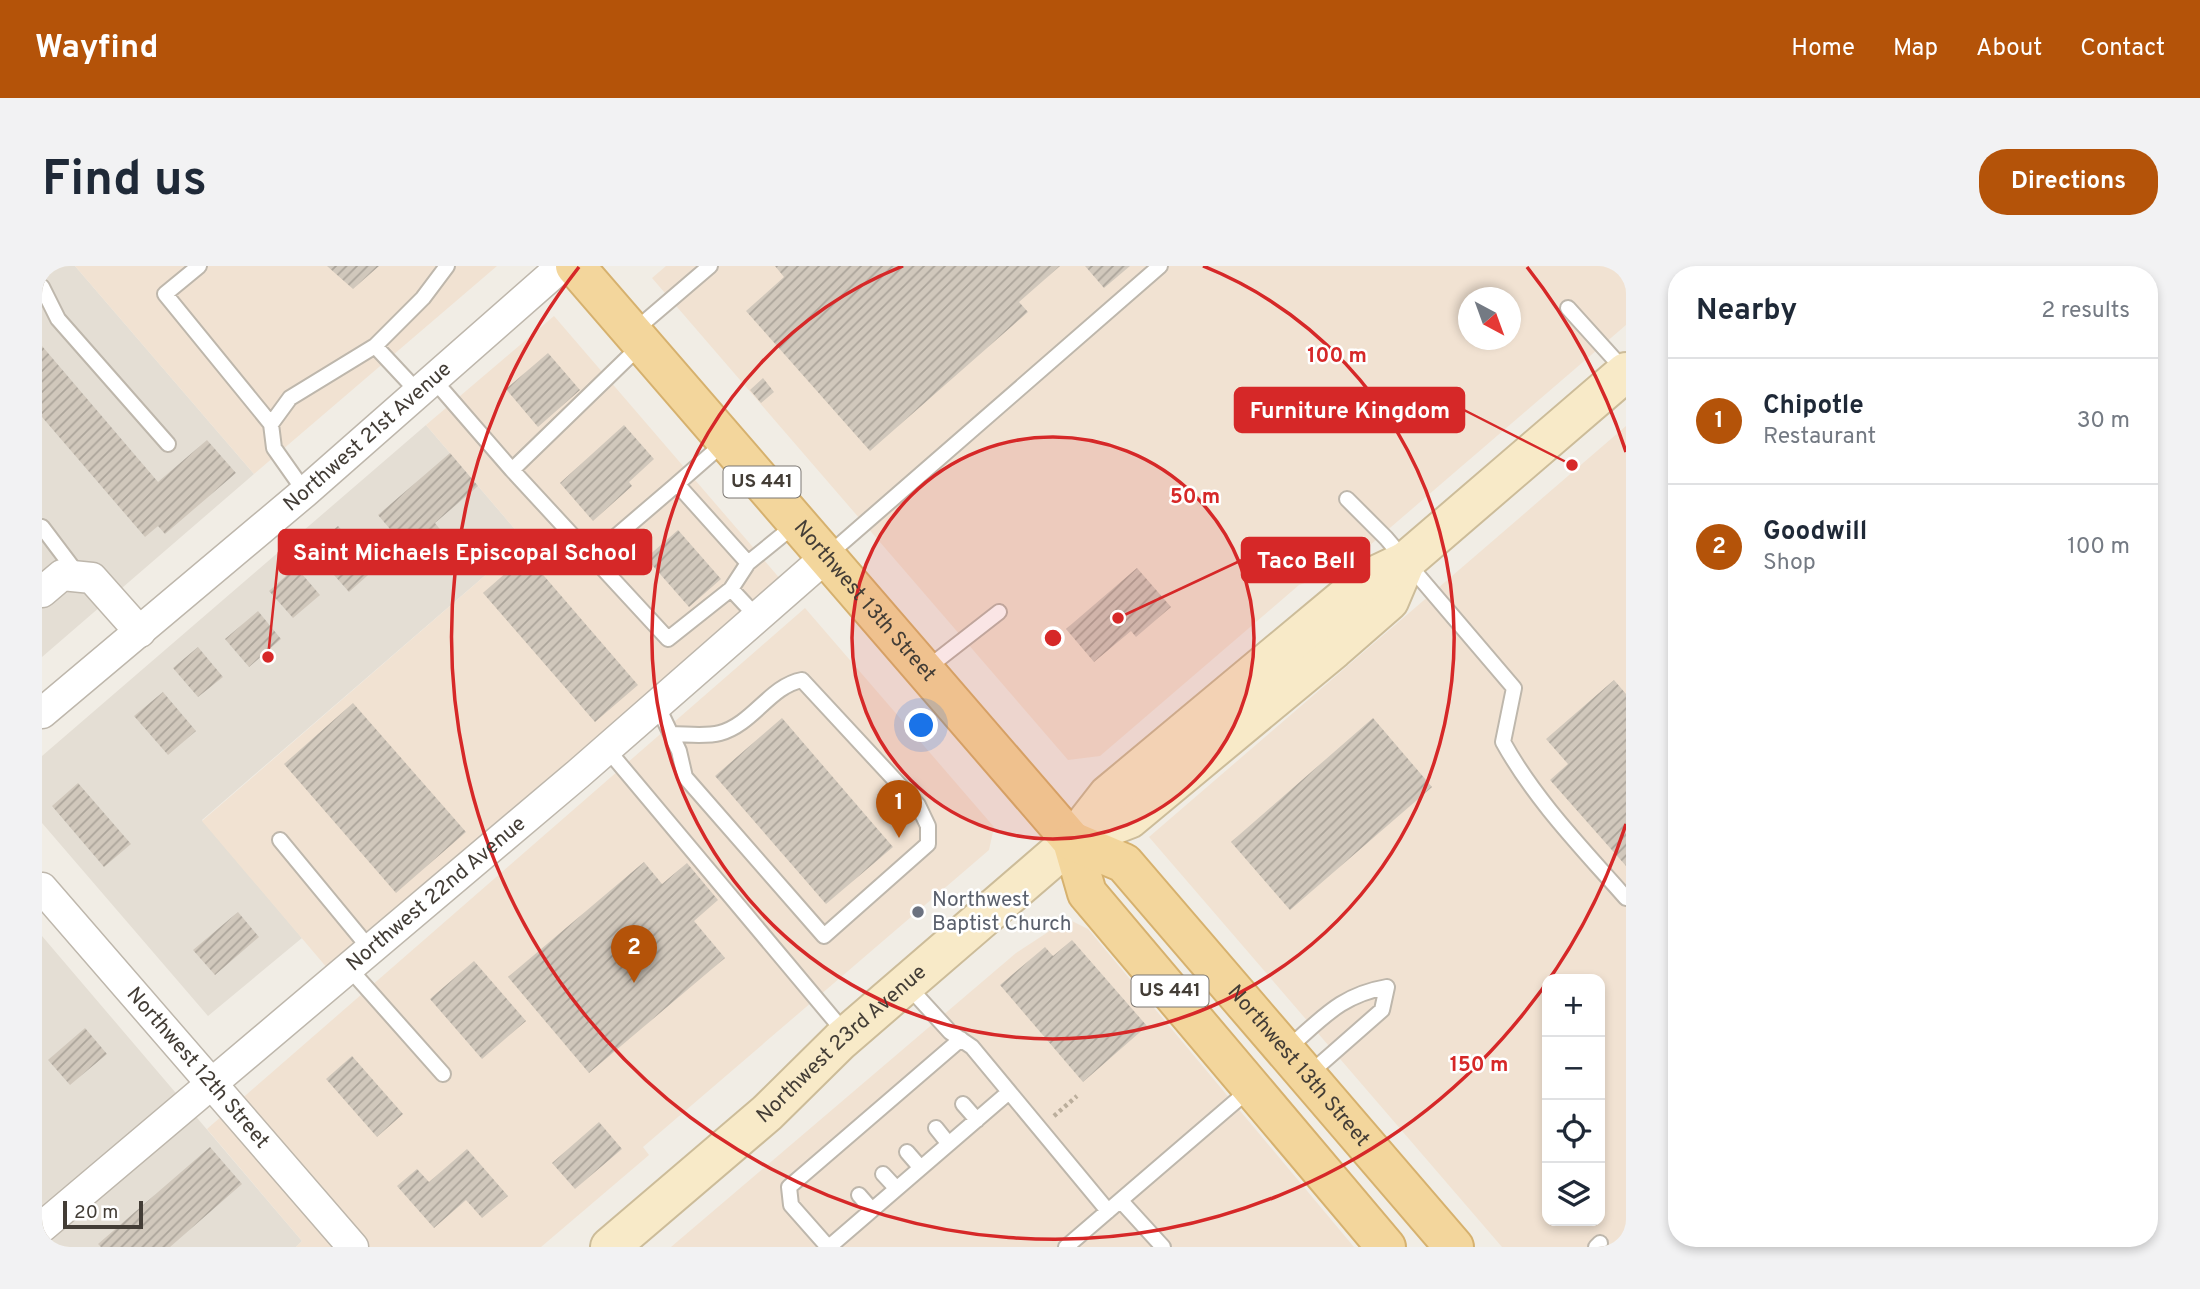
<!DOCTYPE html>
<meta charset="utf-8">
<style>
body{margin:0;font-family:Overpass,sans-serif;background:#f2f2f3;color:#1f2937}
.controls{position:absolute;right:21px;bottom:21px;display:grid;overflow:hidden;border-radius:14px;box-shadow:0 4px 10px #0003}
.controls button{width:63px;height:63px;display:grid;place-items:center;padding:0;border:0;border-bottom:2px solid #e0e1e3;background:#fff;color:#1f2937;font:35px sans-serif}
.compass{position:absolute;left:1416px;top:21px;width:63px;height:63px;border-radius:50%;background:#fff;box-shadow:0 4px 10px #0003;rotate:139deg}
.scale{position:absolute;left:21px;bottom:18px;width:80px;box-sizing:border-box;padding-left:7px;border:4px solid #433d36;border-top:0;font-size:19px;line-height:24px;white-space:nowrap;color:#433d36;-webkit-text-stroke:5px #fff;paint-order:stroke}
.you{position:absolute;left:880px;top:460px;width:24px;height:24px;margin:-18px;border:5px solid #fff;border-radius:50%;background:#1a73e8;box-shadow:0 0 0 10px #1a73e833}
.badge{display:grid;place-items:center;width:46px;height:46px;border-radius:50%;background:#b45309;color:#fff;font-size:23px;font-weight:700}
.pin{position:absolute;translate:-50% -58px;filter:drop-shadow(0 2px 4px #0008)}
.pin::after{content:'';position:absolute;top:37px;width:24px;height:21px;background:inherit;clip-path:polygon(0 0,100% 0,50% 100%)}
.list{margin:0;padding:0;list-style:none}
h2{display:flex;justify-content:space-between;align-items:center;height:91px;margin:0;padding:0 28px;font-size:30px}
h2 small{font-size:23px;font-weight:400;color:#747a83}
.list li{display:grid;grid-template-columns:46px 1fr auto;gap:21px;align-items:center;box-sizing:border-box;height:126px;padding:0 28px;border-top:2px solid #e0e1e3}
.list b{display:block;font-size:26px;white-space:nowrap}
.list p{margin:0;font-size:23px;white-space:nowrap;color:#747a83}
.list em{font-size:23px;font-style:normal;color:#747a83}
.icon{flex:none;width:38px;height:38px;fill:none;stroke:currentColor;stroke-width:2;stroke-linecap:round;stroke-linejoin:round}
.map{position:relative;flex:none;width:1584px;height:981px;overflow:hidden;border-radius:28px}
header{display:flex;align-items:center;gap:42px;box-sizing:border-box;height:98px;padding:0 35px;background:#b45309;color:#fff}
header strong{font-size:33px}
nav{display:flex;gap:38px;margin-inline-start:auto;font-size:24px}
.intro{display:flex;align-items:center;justify-content:space-between;box-sizing:border-box;height:168px;padding:0 42px}
h1{margin:0;font-size:49px}
.button{padding:18px 32px;border-radius:28px;background:#b45309;color:#fff;font-size:24px;font-weight:700}
main{display:flex;gap:42px;padding:0 42px}
aside{flex:1;background:#fff;border-radius:28px;box-shadow:0 4px 10px #0003}
.map>svg:first-child{display:block}
</style>
<header>
<strong>Wayfind</strong>
<nav><a>Home</a><a>Map</a><a>About</a><a>Contact</a></nav>
</header>
<div class="intro"><h1>Find us</h1><a class="button">Directions</a></div>
<main>
<div class="map">
<svg width="1584" height="981" viewBox="0 0 1584 981">
<defs>
<pattern id="building-hatch" width="6" height="6" patternUnits="userSpaceOnUse" patternTransform="scale(1.75)"><rect width="6" height="6" fill="#d1c8bc"/><path d="M-1 1l2-2M0 6l6-6M5 7l2-2" fill="none" stroke="#aba49a"/></pattern>
</defs>
<rect width="100%" height="100%" fill="#f1ede5"/>
<path fill="#e4ded4" d="M0 0H33L212 208 0 391Z
M384 159 483 275 160 554 260 672 166 750 0 557V490Z
M0 670 260 975 254 981H0Z"/>
<path fill="#f1e2d2" fill-rule="evenodd" d="M33 0H455L212 208Z
M624 0H1584V59L1299 304 1257 319 1058 490 1026 494 610 12ZM1426 32H1468V74H1426Z
M512 50 740 315 286 703 160 555 483 275 384 159Z
M1584 160V981H1460L1107 571ZM1505 713H1558V955H1505Z
M763 342 952 561 947 584 601 881 607 889 499 981H254L260 975 165 863Z
M1026 653 1046 663 1312 981H629L974 687Z"/>
<path fill="url(#building-hatch)" d="M285 0H337L311 23Z
M733 0H1018L977 36 986 46 828 185 704 45 742 11Z
M1043 0H1088L1062 22Z
M0 80 116 216 165 174 194 207 123 268 116 260 103 271 0 151Z
M506 87 538 124 496 161 464 123Z
M721 112 732 126 719 137 708 124Z
M582 159 612 193 587 216 590 220 551 255 518 217Z
M408 187 436 220 393 257 411 280 383 304 336 249Z
M296 260 334 302 307 326 269 283Z
M636 264 679 313 647 341 604 292Z
M484 289 596 419 553 456 441 327Z
M254 301 278 329 251 352 227 325Z
M1095 302 1129 341 1094 371 1089 365 1052 396 1024 363Z
M216 345 239 373 207 401 183 373Z
M156 381 181 411 156 431 131 402Z
M1572 414 1584 428V600L1508 514 1526 498 1504 473Z
M121 426 154 465 126 489 92 450Z
M311 437 424 566 354 627 242 498Z
M740 452 851 581 784 638 673 510Z
M1331 452 1390 521 1248 644 1189 576Z
M36 517 89 578 62 601 10 540Z
M602 596 620 618 645 597 676 634 652 655 683 692 547 807 466 711Z
M196 646 217 671 173 709 151 684Z
M1030 674 1105 760 1041 816 958 719 1003 681 1011 690Z
M432 695 484 755 440 793 388 733Z
M43 762 65 788 28 819 6 794Z
M310 790 361 848 335 871 284 813Z
M557 856 580 883 533 923 510 897Z
M168 881 200 918 128 981H59L56 978Z
M425 883 466 930 440 952 424 934 392 962 355 920 375 903 387 916Z"/>
<g fill="none" stroke-linecap="round" stroke-linejoin="round">
<defs>
<path id="lane" d="M157 0 123 28 229 158
M0 21 16 53 126 178
M1526 42 1583 105
M592 65 668 0
M333 80 376 126
M391 113 470 204 626 373 689 323 716 352
M470 204 599 79
M635 218 683 176
M263 226 232 182 229 158 248 132 333 80 381 32 405 0
M1305 233 1344 272 1472 422 1461 476C1493 534 1541 583 1584 632
M0 261 37 310
M551 290 635 218 706 297 689 323
M785 290 1118 0
M706 297 754 258
M884 403 957 346
M615 439 637 485 643 511 782 670 886 578V560L876 539 760 414C728 420 711 458 678 467 663 471 644 468 629 468
M565 483 804 768
M238 574 328 683
M306 701 401 808
M865 719 908 766 930 781 1066 945
M1245 783C1280 753 1298 729 1345 721L1340 744 1266 809
M921 838 935 854
M894 862 906 877
M865 886 878 901
M841 908 854 922
M817 929 830 944
M1079 935 1121 981
M786 981 749 939 747 921 919 773
M787 981 967 826
M1024 981 1208 823
M1554 981 1558 977"/>
<g id="street">
<path d="M0 326 20 309 50 312 98 366"/>
<path id="s1" d="M0 447 263 226 520 0"/>
<path id="s2" d="M0 622 311 981"/>
<path id="s3" d="M0 961 536 508 784 291"/>
</g>
<g id="secondary">
<path d="M1032 574 1087 553 1292 383 1347 335 1364 295 1584 106"/>
<path id="s4" d="M568 981 725 847 798 775 1030 575 1066 529 1324 314 1364 295"/>
</g>
<g id="primary">
<path id="s5" d="M533 0 1030 575 1045 627 1344 981"/>
<path id="s6" d="M1030 575 1082 597 1412 981"/>
</g>
</defs>
<use href="#lane" stroke="#beb7ac" stroke-width="18"/>
<use href="#street" stroke="#beb7ac" stroke-width="33"/>
<use href="#secondary" stroke="#ccbc99" stroke-width="42"/>
<use href="#primary" stroke="#d6b16e" stroke-width="42"/>
<path stroke="#bbae9c" stroke-width="4.5" stroke-dasharray="3.5 3.5" stroke-linecap="butt" d="M1012 850 1035 830"/>
<use href="#lane" stroke="#fff" stroke-width="14"/>
<use href="#street" stroke="#fff" stroke-width="30"/>
<use href="#secondary" stroke="#f8eac8" stroke-width="38"/>
<use href="#primary" stroke="#f3d69c" stroke-width="38"/>
</g>
<circle cx="1011" cy="372" r="201" fill="#d62828" fill-opacity=".12"/>
<g fill="none" stroke="#d62828" stroke-width="3.5">
<circle cx="1011" cy="372" r="201"/>
<path d="M1161 0A401 401 0 1 1 861 0"/>
<path d="M1584 558A602 602 0 1 1 537 1M1485 1A602 602 0 0 1 1584 186"/>
</g>
<circle fill="#6b7280" stroke="#fff" stroke-width="2.5" cx="876" cy="646" r="7"/>
<g text-anchor="middle" dominant-baseline="central" stroke-width="5" stroke-linejoin="round" paint-order="stroke">
<g fill="#fff" stroke="#7b7772" stroke-width="2">
<rect x="681.5" y="200.5" width="77" height="31" rx="5"/>
<rect x="1089.5" y="709.5" width="77" height="31" rx="5"/>
</g>
<g font-size="19" font-weight="bold" fill="#433d36">
<text x="720" y="216">US 441</text>
<text x="1128" y="725">US 441</text>
</g>
<g font-size="21" fill="#433d36" stroke="#fff">
<text stroke="none"><textPath href="#s1" startOffset="427">Northwest 21st Avenue</textPath></text>
<text stroke="none"><textPath href="#s5" startOffset="443">Northwest 13th Street</textPath></text>
<text stroke="none"><textPath href="#s3" startOffset="516">Northwest 22nd Avenue</textPath></text>
<text stroke="none"><textPath href="#s4" startOffset="308">Northwest 23rd Avenue</textPath></text>
<text stroke="none"><textPath href="#s6" startOffset="324">Northwest 13th Street</textPath></text>
<text stroke="none"><textPath href="#s2" startOffset="238">Northwest 12th Street</textPath></text>
</g>
<g font-size="21" fill="#5b616d" stroke="#fff" text-anchor="start">
<text x="890" y="634">Northwest<tspan x="890" dy="24">Baptist Church</tspan></text>
</g>
</g>
<circle cx="1011" cy="372" r="10" fill="#d62828" stroke="#fff" stroke-width="3.5"/>
<g font-size="21" text-anchor="middle" font-weight="bold" fill="#d62828" stroke="#fff" stroke-width="5" stroke-linejoin="round" paint-order="stroke">
<text x="1295" y="96">100 m</text>
<text x="1153" y="237">50 m</text>
<text x="1437" y="805">150 m</text>
</g>
<path fill="none" stroke="#d62828" stroke-width="2.5" d="M1530 199L1422 144M226 391L237 286M1076 352L1200 294"/>
<g fill="#d62828" stroke="#fff" stroke-width="2.5">
<circle cx="1530" cy="199" r="7"/>
<circle cx="226" cy="391" r="7"/>
<circle cx="1076" cy="352" r="7"/>
</g>
<g fill="#d62828" stroke="#d62828" stroke-width="2.5">
<rect x="1193" y="122" width="229" height="44" rx="7"/>
<rect x="237" y="264" width="372" height="44" rx="7"/>
<rect x="1200" y="272" width="127" height="44" rx="7"/>
</g>
<g font-size="23" text-anchor="middle" font-weight="bold" fill="#fff">
<text x="1308" y="152">Furniture Kingdom</text>
<text x="423" y="294">Saint Michaels Episcopal School</text>
<text x="1264" y="302">Taco Bell</text>
</g>
</svg>
<div class="controls">
<button>+</button>
<button>−</button>
<button><svg class="icon" aria-label="locate" viewBox="0 0 24 24"><circle cx="12" cy="12" r="6"/><path d="M12 2v4M12 18v4M2 12h4M18 12h4"/></svg></button>
<button><svg class="icon" aria-label="layers" viewBox="0 0 24 24"><path d="M12 4l9 5-9 5-9-5zM3 14l9 5 9-5"/></svg></button>
</div>
<svg class="compass" viewBox="-18 -18 36 36"><path d="M0-13l5 13h-10z" fill="#e53935"/><path d="M0 13l5-13h-10z" fill="#747a83"/></svg>
<div class="scale">20 m</div>
<div class="you"></div>
<div class="pin badge" style="left:857px;top:572px">1</div>
<div class="pin badge" style="left:592px;top:717px">2</div>
</div>
<aside>
<h2>Nearby<small>2 results</small></h2>
<ul class="list">
<li><span class="badge">1</span><div><b>Chipotle</b><p>Restaurant</p></div><em>30 m</em></li>
<li><span class="badge">2</span><div><b>Goodwill</b><p>Shop</p></div><em>100 m</em></li>
</ul>
</aside>
</main>
